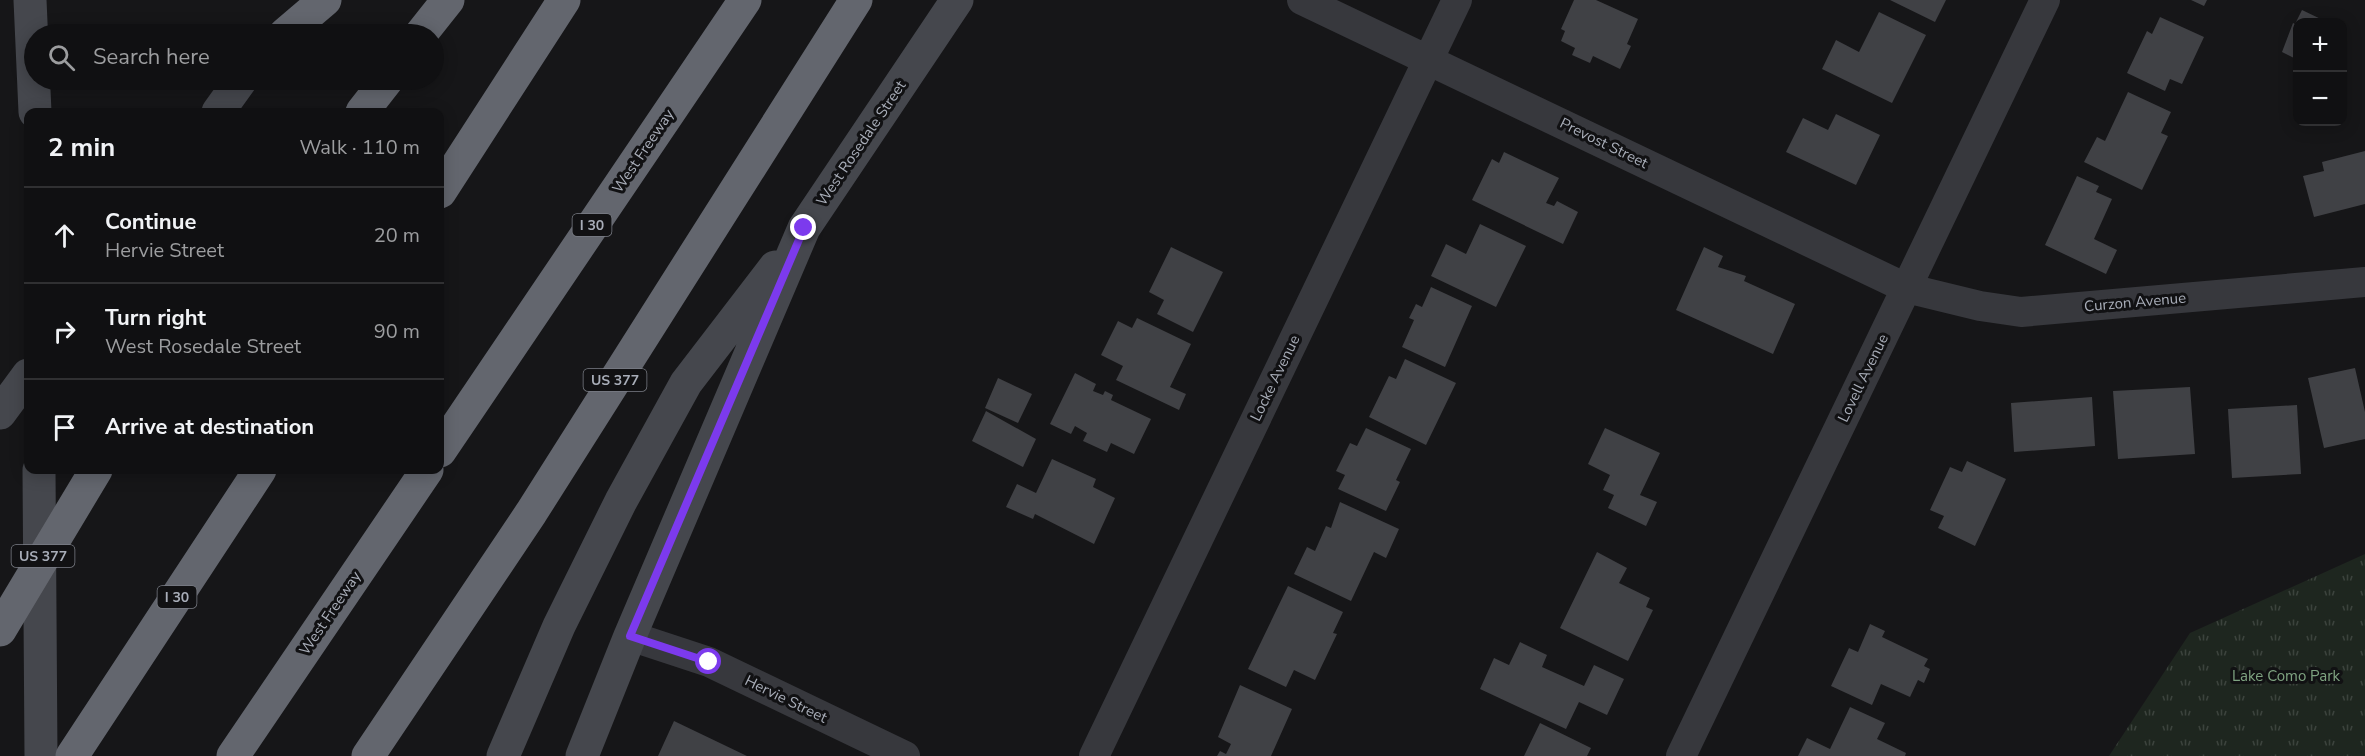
<!DOCTYPE html>
<meta charset="utf-8">
<style>
body{margin:0;font-family:"Nunito Sans",sans-serif;background:#1e1e20;color:#f1f3f6}
.controls{position:absolute;right:18px;top:18px;display:grid;overflow:hidden;border-radius:12px;box-shadow:0 3px 15px #0003}
.controls button{width:54px;height:54px;display:grid;place-items:center;padding:0;border:0;border-bottom:2px solid #303032;background:#101012;color:#f1f3f6;font:30px sans-serif}
.stop{position:absolute;width:18px;height:18px;margin:-14px;border:4px solid #7c3aed;border-radius:50%;background:#fff}
.stop.end{background:#7c3aed;border-color:#fff;box-shadow:0 2px 6px #0008}
.list{margin:0;padding:0;list-style:none}
h2{display:flex;justify-content:space-between;align-items:center;height:78px;margin:0;padding:0 24px;font-size:26px}
h2 small{font-size:20px;font-weight:400;color:#9c9d9f}
.list li{display:grid;grid-template-columns:39px 1fr auto;gap:18px;align-items:center;box-sizing:border-box;height:96px;padding:0 24px;border-top:2px solid #303032}
.list b{display:block;font-size:22px;white-space:nowrap}
.list p{margin:0;font-size:20px;white-space:nowrap;color:#9c9d9f}
.list em{font-size:20px;font-style:normal;color:#9c9d9f}
.icon{flex:none;width:33px;height:33px;fill:none;stroke:currentColor;stroke-width:2;stroke-linecap:round;stroke-linejoin:round}
.map{position:relative;flex:none;width:2365px;height:756px;overflow:hidden}
.search{position:absolute;background:#101012;box-shadow:0 3px 15px #0003;left:24px;top:24px;width:420px;height:66px;display:flex;align-items:center;gap:15px;box-sizing:border-box;padding:0 21px;border-radius:33px;color:#9c9d9f;font-size:22px}
.panel{position:absolute;background:#101012;box-shadow:0 3px 15px #0003;left:24px;top:108px;width:420px;height:366px;border-radius:12px}
.map>svg:first-child{display:block}
</style>
<div class="map">
<svg width="2365" height="756" viewBox="0 0 2365 756">
<defs>
<pattern id="park-tufts" width="24" height="20" patternUnits="userSpaceOnUse" patternTransform="scale(1.5)"><rect width="24" height="20" fill="#1e261f"/><path d="M3 7l-1-3M5 7V3M7 7l1-3M15 17l-1-3M17 17v-4M19 17l1-3" fill="none" stroke="#3c433d"/></pattern>
</defs>
<rect width="100%" height="100%" fill="#161618"/>
<path fill="url(#park-tufts)" d="M2365 554V756H2109L2190 633Z"/>
<path fill="#404145" d="M1574 0H1596L1638 19 1627 44 1631 46 1620 69 1593 56 1590 63 1572 55 1575 48 1561 41 1565 31 1561 29Z
M1890 0H1946L1935 22Z
M2191 0H2207L2204 6Z
M2302 10 2327 22H2298V60L2282 52 2293 23 2295 24Z
M1879 12 1926 35 1892 103 1822 69 1836 40 1859 52Z
M2160 17 2204 37 2182 84 2170 79 2165 91 2127 73 2147 31 2152 34Z
M2128 92 2171 112 2161 133 2168 136 2142 190 2084 162 2097 137 2105 141Z
M1836 114 1880 135 1856 185 1786 152 1803 118 1828 130Z
M2365 151V204L2314 217 2303 176 2324 171 2322 162Z
M1504 152 1559 178 1546 203 1554 206 1557 201 1578 212 1563 244 1472 200 1492 159 1499 163Z
M2077 176 2099 186 2096 192 2112 199 2094 239 2117 250 2106 274 2045 245Z
M1480 224 1526 246 1496 307 1431 276 1446 244 1466 254Z
M1171 247 1223 272 1193 332 1157 314 1164 300 1149 292Z
M1704 247 1723 256 1718 267 1746 276 1744 281 1795 304 1773 354 1676 310Z
M1431 287 1472 306 1445 367 1402 347 1414 320 1409 318 1416 304 1422 307Z
M1137 318 1191 344 1170 387 1186 394 1179 410 1116 380 1123 366 1101 355 1118 321 1132 328Z
M1405 359 1456 383 1426 445 1369 417 1389 376 1396 379Z
M2355 368 2365 412V439L2324 448 2308 378Z
M1075 373 1096 384 1093 391 1103 395 1105 391 1113 395 1111 400 1151 419 1134 454 1111 443 1107 452 1083 441 1087 433 1075 426 1071 434 1050 424Z
M998 378 1032 394 1018 423 985 408Z
M2190 387 2195 454 2118 459 2113 391Z
M2092 397 2095 446 2014 452 2011 403Z
M2297 405 2301 474 2232 478 2228 409Z
M986 411 1036 439 1023 467 972 441Z
M1366 428 1411 449 1396 480 1400 482 1386 511 1338 489 1345 475 1336 471 1350 443 1357 446Z
M1605 428 1660 453 1640 495 1657 502 1646 526 1608 508 1614 495 1603 490 1610 475 1588 464Z
M1052 459 1096 479 1093 487 1115 498 1094 544 1035 514 1033 519 1006 507 1017 484 1036 493Z
M1967 461 2006 479 1975 546 1938 528 1944 516 1930 510 1950 467 1962 472Z
M1340 502 1399 529 1386 558 1374 552 1351 601 1294 574 1307 547 1315 551 1326 526 1331 528Z
M1597 552 1627 568 1619 583 1650 598 1646 607 1653 610 1628 661 1560 628Z
M1288 586 1343 612 1333 633 1337 634 1315 680 1294 670 1286 687 1248 669Z
M1870 624 1885 631 1882 637 1928 659 1924 666 1930 669 1924 683 1918 680 1910 697 1881 684 1872 705 1831 686 1849 648 1858 652Z
M1520 642 1547 655 1542 667 1584 686 1594 665 1624 679 1607 715 1579 702 1566 729 1480 689 1494 658 1509 665Z
M1240 685 1292 709 1271 756H1217L1220 751 1226 754 1231 744 1218 737Z
M1850 707 1885 723 1877 739 1906 753 1905 756H1798L1807 738 1830 749Z
M674 721 747 756H658Z
M1540 723 1591 748 1587 756H1524Z"/>
<g fill="none" stroke-linecap="round" stroke-linejoin="round">
<path stroke="#37383d" stroke-width="30" d="M1302 0 1906 288 1980 306 2021 312 2365 282
M630 636 709 662 905 756
M1094 756 1457 0
M1681 756 2045 0"/>
<path stroke="#45474d" stroke-width="33" d="M30 0 35 112
M218 112 241 80
M0 413 28 375
M39 470 41 756
M503 756 559 626 621 501 686 383 775 267
M582 756 630 636 804 228 957 0"/>
<path stroke="#63666e" stroke-width="33" d="M285 34 325 0
M421 34 448 0
M362 112 387 80
M440 192 564 0
M440 451 745 0
M0 630 96 470
M72 756 260 470
M233 756 427 470
M368 756 531 513 856 0"/>
</g>
<g fill="none" stroke-linecap="round" stroke-linejoin="round">
<path stroke="#7c3aed" stroke-width="8" d="M709 662 630 636 804 228"/>
</g>
<g text-anchor="middle" dominant-baseline="central" stroke-width="6" stroke-linejoin="round" paint-order="stroke">
<g fill="#111113" stroke="#7b7e86" stroke-width="1.5">
<rect x="572.5" y="214" width="39" height="22" rx="4.5"/>
<rect x="583.5" y="369" width="63" height="22" rx="4.5"/>
<rect x="11.5" y="545" width="63" height="22" rx="4.5"/>
<rect x="157.5" y="586" width="39" height="22" rx="4.5"/>
</g>
<g font-size="14" font-weight="bold" fill="#a8adb8">
<text x="592" y="225">I 30</text>
<text x="615" y="380">US 377</text>
<text x="43" y="556">US 377</text>
<text x="177" y="597">I 30</text>
</g>
<g font-size="15" fill="#a8adb8" stroke="#111113">
<text transform="translate(861 143) rotate(-56)">West Rosedale Street</text>
<text transform="translate(1604 143) rotate(26)">Prevost Street</text>
<text transform="translate(643 151) rotate(-56)">West Freeway</text>
<text transform="translate(2135 302) rotate(-5)">Curzon Avenue</text>
<text transform="translate(1275 378) rotate(-64)">Locke Avenue</text>
<text transform="translate(1863 378) rotate(-64)">Lovell Avenue</text>
<text transform="translate(330 613) rotate(-56)">West Freeway</text>
<text transform="translate(786 699) rotate(26)">Hervie Street</text>
</g>
<g font-size="15" fill="#7fa381" stroke="#111113">
<text x="2286" y="676">Lake Como Park</text>
</g>
</g>
</svg>
<div class="controls">
<button>+</button>
<button>−</button>
</div>
<div class="stop" style="left:709px;top:662px"></div>
<div class="stop end" style="left:804px;top:228px"></div>
<div class="search"><svg class="icon" aria-label="search" viewBox="0 0 24 24"><circle cx="10" cy="10" r="6"/><path d="M15 15l6 6"/></svg>Search here</div>
<section class="panel">
<h2>2 min<small>Walk · 110 m</small></h2>
<ul class="list">
<li><svg class="icon" aria-label="ahead" viewBox="0 0 24 24"><path d="M12 20V5M6 11l6-6 6 6"/></svg><div><b>Continue</b><p>Hervie Street</p></div><em>20 m</em></li>
<li><svg class="icon" aria-label="right" viewBox="0 0 24 24"><path d="M7 20v-9h11M14 6l5 5-5 5"/></svg><div><b>Turn right</b><p>West Rosedale Street</p></div><em>90 m</em></li>
<li><svg class="icon" aria-label="arrive" viewBox="0 0 24 24"><path d="M6 21V4h12l-3 4 3 4H6"/></svg><div><b>Arrive at destination</b></div></li>
</ul>
</section>
</div>
